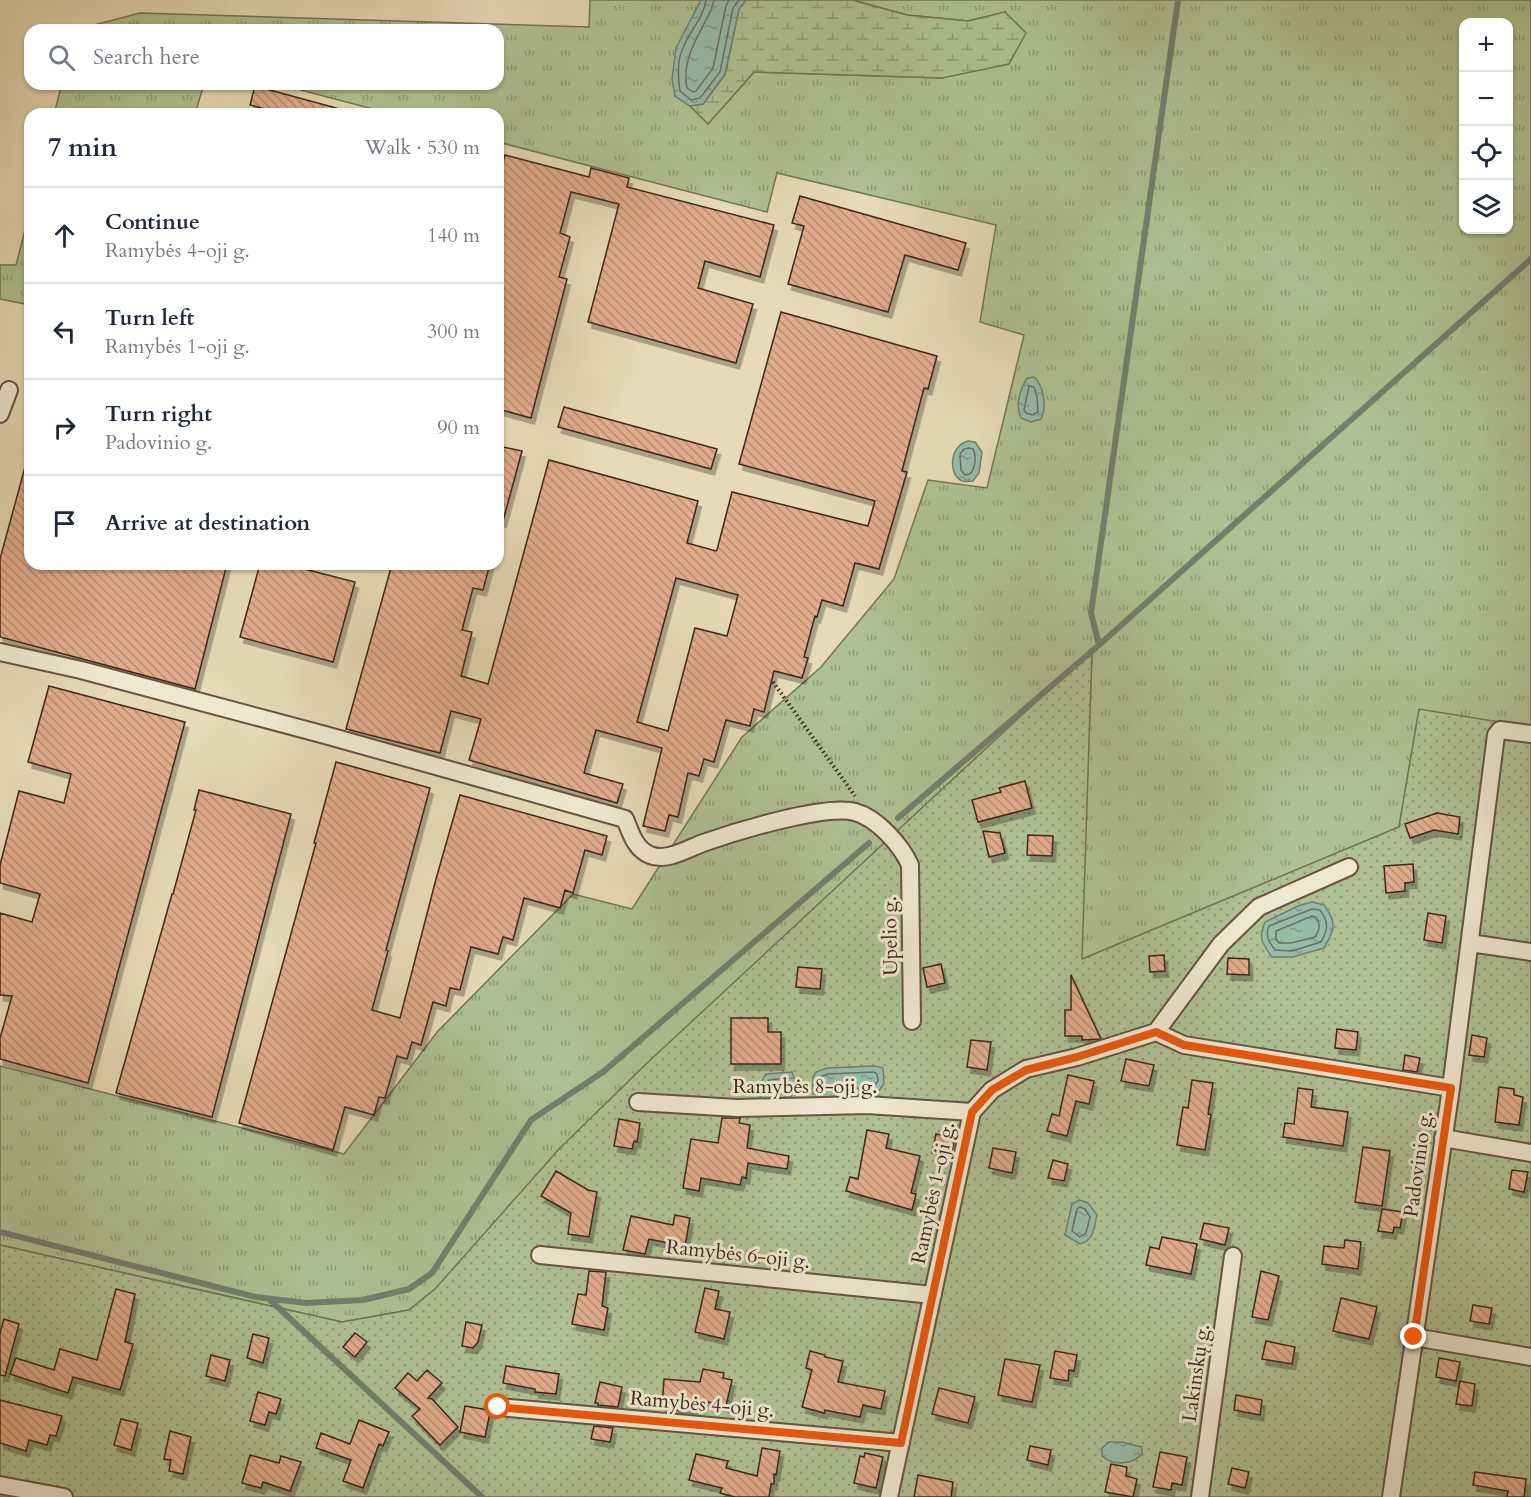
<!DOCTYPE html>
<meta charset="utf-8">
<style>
body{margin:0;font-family:Cardo,serif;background:#f2f2f3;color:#1f2937}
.controls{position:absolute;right:18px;top:18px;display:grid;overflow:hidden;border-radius:12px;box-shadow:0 2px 4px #0004}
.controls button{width:54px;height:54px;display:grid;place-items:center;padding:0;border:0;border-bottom:2px solid #e0e1e3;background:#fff;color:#1f2937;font:30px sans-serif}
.stop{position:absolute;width:18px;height:18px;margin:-14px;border:4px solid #ea580c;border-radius:50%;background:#fff}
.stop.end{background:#ea580c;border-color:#fff;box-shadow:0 2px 6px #0008}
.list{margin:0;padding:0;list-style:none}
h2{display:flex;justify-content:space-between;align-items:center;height:78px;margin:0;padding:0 24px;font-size:26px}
h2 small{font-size:20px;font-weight:400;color:#747a83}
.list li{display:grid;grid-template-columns:39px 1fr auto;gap:18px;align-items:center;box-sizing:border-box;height:96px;padding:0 24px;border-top:2px solid #e0e1e3}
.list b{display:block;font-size:22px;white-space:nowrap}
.list p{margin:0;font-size:20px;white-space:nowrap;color:#747a83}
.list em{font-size:20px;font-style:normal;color:#747a83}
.icon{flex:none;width:33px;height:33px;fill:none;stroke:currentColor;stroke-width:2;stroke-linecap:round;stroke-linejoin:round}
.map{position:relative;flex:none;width:1531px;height:1497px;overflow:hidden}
.search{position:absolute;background:#fff;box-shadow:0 2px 4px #0004;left:24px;top:24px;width:480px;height:66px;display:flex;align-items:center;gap:15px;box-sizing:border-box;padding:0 21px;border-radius:18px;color:#747a83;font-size:22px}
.panel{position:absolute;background:#fff;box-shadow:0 2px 4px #0004;left:24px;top:108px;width:480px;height:462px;border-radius:18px}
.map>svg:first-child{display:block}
</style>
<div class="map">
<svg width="1531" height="1497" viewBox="0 0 1531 1497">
<defs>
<pattern id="grass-tufts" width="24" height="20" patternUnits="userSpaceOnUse" patternTransform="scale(1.5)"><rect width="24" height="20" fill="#afc193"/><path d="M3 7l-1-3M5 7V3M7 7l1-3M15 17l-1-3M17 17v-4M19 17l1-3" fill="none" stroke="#909d77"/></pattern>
<pattern id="wetland-marsh" width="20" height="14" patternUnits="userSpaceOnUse" patternTransform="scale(1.5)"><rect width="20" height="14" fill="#afc193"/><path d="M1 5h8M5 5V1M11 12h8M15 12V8" fill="none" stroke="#909d77"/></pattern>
<pattern id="park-dots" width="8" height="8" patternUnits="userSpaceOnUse" patternTransform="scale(1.5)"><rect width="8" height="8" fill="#afc193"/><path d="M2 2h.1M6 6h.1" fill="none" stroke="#909d77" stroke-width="1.8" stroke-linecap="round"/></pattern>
<pattern id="water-ripples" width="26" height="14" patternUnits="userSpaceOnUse" patternTransform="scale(1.5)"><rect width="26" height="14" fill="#97bba9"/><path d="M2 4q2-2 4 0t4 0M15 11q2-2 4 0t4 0" fill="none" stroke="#7c9889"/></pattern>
<pattern id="building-back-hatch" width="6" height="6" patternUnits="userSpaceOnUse" patternTransform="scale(1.5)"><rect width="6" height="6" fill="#e1ac8c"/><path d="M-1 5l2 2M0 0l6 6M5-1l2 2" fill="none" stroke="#b88c72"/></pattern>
<filter id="shadow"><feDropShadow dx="3.5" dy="6" stdDeviation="0" flood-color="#0004"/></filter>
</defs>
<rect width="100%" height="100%" fill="#e6dbb6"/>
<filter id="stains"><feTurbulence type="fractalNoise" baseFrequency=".00333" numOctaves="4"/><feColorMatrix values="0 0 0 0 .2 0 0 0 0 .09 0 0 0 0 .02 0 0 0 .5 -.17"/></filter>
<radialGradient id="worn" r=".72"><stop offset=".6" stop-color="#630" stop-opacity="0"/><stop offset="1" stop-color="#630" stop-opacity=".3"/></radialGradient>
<path fill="url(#grass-tufts)" stroke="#767457" stroke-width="1.5" fill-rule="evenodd" d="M590 0H701L691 21 675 96 690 106 708 124 754 72 942 78 1005 12 968 21 907 15 852 0H1531V727L1419 710 1399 827 1081 960 1092 651 435 1289 409 1310 342 1322 0 1245V1066L344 1154 438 1031 573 894 632 909 742 737 821 667 894 579 928 480 987 488 1024 335 980 322 996 225 777 173 767 212 498 142V114H392L278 84H498V30H75L140 13 589 27ZM1464 22H1508V230H1464Z
M62 84H204L195 114H54Z
M30 211V305L0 299V265H16Z"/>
<path fill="url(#wetland-marsh)" stroke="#767457" stroke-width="1.5" d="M746 0H852L907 15 968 21 1005 12 1026 33 1009 64 942 78 754 72 708 124 690 106 703 104 725 75 739 9Z"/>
<path fill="url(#park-dots)" stroke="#767457" stroke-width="1.5" d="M1092 650 1082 959 1399 827 1419 709 1531 727V1497H0V1245L342 1322 409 1310 435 1289 559 1149 646 1064Z"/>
<path fill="url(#water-ripples)" stroke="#737f70" stroke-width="1.5" d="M701 0H746L739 9 725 74 703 104 690 106 675 96 672 79 676 48Z
M1034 377C1044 386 1047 407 1041 419L1031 422 1021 418C1015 405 1020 390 1027 378Z
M968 441 975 442 982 452 979 473 973 481C969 481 966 482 962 481 948 475 949 446 968 441Z
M1312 902 1324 905C1337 922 1335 930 1324 948L1292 957H1272C1262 943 1258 938 1265 922L1298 906Z
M875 1066 883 1068 884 1084 877 1093 824 1097 813 1094V1077L816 1072 827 1068Z
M792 1072C796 1081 796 1091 789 1099L761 1100C758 1090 760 1083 766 1074Z
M1079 1200 1088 1203 1097 1215C1094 1228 1094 1240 1080 1244L1065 1235 1072 1204Z
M1109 1442H1122L1142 1447V1454C1132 1465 1113 1466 1102 1456V1448Z"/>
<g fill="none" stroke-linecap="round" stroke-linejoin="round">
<path stroke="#6a7062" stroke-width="1.5" d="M706 0C704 17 689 32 683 48 677 60 678 78 680 91L691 100 700 98 720 72 733 8 739 0
M714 0 712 8C700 34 681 58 687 88L693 92 696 91 713 68 726 6 729 0
M1029 386 1034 387 1037 397 1038 412 1032 415 1026 413 1024 410Z
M969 448 973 449C977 456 975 469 970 474L965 475 961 470 960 454 964 449Z
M1312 909 1320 910C1329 922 1328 930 1321 942L1292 951 1275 950C1269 942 1265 936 1269 926Z
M1312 916 1316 917C1321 924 1320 930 1315 937L1291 943H1279L1276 939V931Z
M874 1072 877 1074 878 1081 873 1087 825 1091 818 1088 819 1077 828 1074Z
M786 1078 789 1081 786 1093 770 1095 766 1093V1084L769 1080Z
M1080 1207 1085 1209 1090 1217 1086 1233 1080 1237 1072 1231 1077 1209Z"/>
<path stroke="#737f70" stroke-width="6" d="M1099 645 1091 613 1178 0
M898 818 1099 645 1531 259
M0 1232 256 1297 306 1303 363 1300 409 1289 432 1273 531 1120 603 1072 869 843
M269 1299 482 1497"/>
</g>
<path fill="url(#building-back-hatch)" stroke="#3d261b" stroke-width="1.5" fill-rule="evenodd" filter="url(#shadow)" d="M255 86 340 109V114H284L250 105Z
M505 155 589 177 591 168 629 178 627 187 774 225 760 277 705 261 698 288 753 304 736 363 588 322 619 204 571 192 560 233 570 237 559 277 567 279 531 418 498 409V183Z
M800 196 966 243 958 270 905 255 888 312 788 284 804 226 792 223Z
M781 312 937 356 928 389 924 388 902 471 907 472 879 569 855 563 843 606 822 600 817 617 815 616 804 657 808 658 802 678 774 671 764 712 754 709 750 726 726 720 714 762 704 759 699 776 688 773 678 817 669 815 665 831 643 826 662 748 596 730 584 773 623 784 617 803 469 760 481 719 451 711 440 753 346 729 392 564H490L483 590 473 588 462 630 472 632 461 676 488 684 549 460 698 501 687 543 716 551 717 550 732 492 868 526 875 501 739 464ZM676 578 738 595 727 636 695 628 668 731 637 722Z
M564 407 717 449 711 469 558 427Z
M498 446 522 451 503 521H498Z
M25 467H30V564H227L195 689 0 637V559Z
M260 564H285L355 582 333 662 240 637Z
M49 686 185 722 88 1083 0 1059V1038L12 996 0 995V913L32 922 40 894 0 883V865L19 791 64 803 71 774 28 762Z
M336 762 430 788 386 950 388 951 372 1010 400 1018 436 879 460 795 607 836 602 855 585 850 573 893 565 890 560 908 524 898 513 940 503 937 498 954 471 947 460 990 450 988 446 1006 433 1002 421 1045 412 1042 407 1059 397 1056 385 1098 379 1097 374 1115 345 1107 333 1150 239 1123 316 843H314Z
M1025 781 1032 808 978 822 972 800 1001 792 999 788Z
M199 790 291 814 212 1117 116 1093 172 894H173L196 810H194Z
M1437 813 1460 817 1458 834 1434 830 1410 838 1405 824Z
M983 831 1000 833 1005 853 989 857Z
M1028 835 1053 836 1052 856 1027 855Z
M1413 864 1414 882 1405 883V891L1386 893 1384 866Z
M1428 913 1446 916 1442 943 1424 940Z
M1164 955 1165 971 1150 972 1149 956Z
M1228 958 1249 959V975L1227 974Z
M941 964 945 983 927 987 923 968Z
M798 967 822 969 820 989 796 987Z
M1071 975 1100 1037 1101 1039 1082 1040V1036H1065V1010H1071Z
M731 1018H768V1032H781V1064H731Z
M1337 1029 1358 1032 1356 1050 1335 1048Z
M1472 1035 1487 1038 1484 1057 1469 1055Z
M971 1040 991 1042 987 1070 967 1067Z
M1405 1055 1420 1058 1417 1072 1403 1070Z
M1126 1059 1154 1065 1149 1086 1121 1081Z
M1068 1075 1094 1081 1089 1104 1076 1101 1067 1136 1047 1131 1052 1114 1059 1116Z
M1192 1080 1213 1083 1208 1114 1211 1115 1205 1150 1177 1145 1183 1107 1188 1108Z
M1499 1087 1514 1089V1095L1523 1097 1519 1125 1495 1122Z
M1298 1088 1313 1090 1311 1107 1348 1112 1343 1146 1283 1137 1285 1123 1294 1124Z
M722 1118H740L739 1123 750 1125 747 1148 789 1156 787 1169 748 1163 746 1178 742 1177 740 1185 701 1178 699 1191 683 1188 691 1139 718 1143Z
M619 1119 640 1123 637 1142 634 1141 632 1149 614 1146Z
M867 1130 889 1134 886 1148 920 1156 911 1193 916 1194 912 1210 846 1191 850 1177 858 1179Z
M936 1134 955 1138 950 1157 932 1153Z
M1363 1147 1390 1151 1382 1206 1355 1202Z
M993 1148 1016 1152 1012 1173 989 1168Z
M1053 1160 1068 1164 1064 1181 1048 1178Z
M1512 1170 1528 1172 1524 1192 1509 1189Z
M556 1171 588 1190 597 1192 589 1237 568 1234 571 1213 541 1196Z
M1382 1209 1403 1212 1400 1228 1394 1227 1393 1233 1378 1231Z
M675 1215 690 1218 685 1246 649 1239 645 1254 623 1250 631 1216 673 1225Z
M1204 1223 1229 1228 1225 1245 1200 1239Z
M1162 1237 1197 1244 1191 1274 1146 1265 1150 1247 1159 1249Z
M1345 1240 1361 1242 1358 1269 1322 1264 1324 1246 1344 1248Z
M589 1271 606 1272 602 1306 608 1308 604 1330 572 1324 578 1294 586 1295Z
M1261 1271 1279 1276 1268 1320 1252 1317Z
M705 1288 719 1291 715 1309 730 1312 724 1339 695 1332Z
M116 1289 135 1294 125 1342 133 1344 120 1390 73 1377 68 1393 10 1374 16 1358 54 1370 60 1349 97 1360Z
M1341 1298 1377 1307 1369 1339 1333 1331Z
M1473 1305 1492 1308 1489 1324 1470 1321Z
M4 1319 19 1324 5 1376 0 1375V1333Z
M466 1322 482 1325 478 1342 473 1348 462 1346Z
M355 1333 367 1342 355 1357 343 1347Z
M253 1334 269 1338 263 1363 247 1358Z
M1266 1341 1295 1347 1292 1364 1262 1359Z
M810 1351 825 1355V1357L843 1361 838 1382 885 1391 881 1409 863 1405 860 1417 825 1410 824 1413 802 1407 812 1370 806 1368Z
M1055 1351 1077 1355 1074 1371 1069 1370 1068 1381 1050 1378Z
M211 1355 230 1360 225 1381 206 1376Z
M1439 1358 1460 1362 1456 1381 1436 1377Z
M1005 1359 1040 1365 1032 1402 998 1395Z
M506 1366 559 1374 556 1394 535 1392V1389L503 1383Z
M703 1369 724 1373 723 1378 732 1380 726 1406 695 1399 694 1409 684 1408V1411L662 1409 664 1379 700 1382Z
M427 1370 442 1383 428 1398 432 1399 458 1427 440 1445 412 1416 420 1409 395 1388 408 1373 417 1381Z
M1460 1381 1475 1384 1472 1406 1456 1404Z
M600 1382 622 1387 618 1407 598 1405V1403H595Z
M939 1388 975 1397 968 1423 932 1414Z
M258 1392 281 1399 276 1414 269 1412 265 1425 250 1421Z
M1236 1395 1262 1400 1260 1415 1234 1410Z
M0 1400 62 1416 56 1436 50 1435 47 1445 29 1440 26 1451 0 1443Z
M465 1406 488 1410 490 1413 485 1437 460 1432Z
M121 1419 138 1423 131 1450 114 1445Z
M359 1420 389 1432 383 1446 379 1444 363 1488 343 1481 351 1460 316 1448 321 1433 350 1444Z
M594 1426 613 1428 610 1442 591 1439Z
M170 1431 191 1437 183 1474 169 1471 171 1460 164 1459Z
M1030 1446 1051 1450 1048 1465 1027 1460Z
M762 1448 780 1451 776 1475 774 1474V1484H771L769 1497H735L720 1493 722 1488 689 1480 696 1454 728 1461 726 1468 757 1476Z
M1160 1452 1187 1457 1182 1485 1172 1483 1171 1490 1153 1487Z
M865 1453 883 1457 876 1488 854 1483 860 1456 864 1457Z
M250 1455 279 1463 281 1456 301 1462 290 1491 263 1482 261 1488 242 1483Z
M1111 1464 1127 1467 1126 1476 1137 1479 1133 1497 1105 1492Z
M1232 1468 1249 1472 1245 1488 1228 1484Z
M1475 1472 1526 1479 1524 1497H1507L1508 1491 1473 1485Z
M918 1475 953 1482 951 1497H914Z"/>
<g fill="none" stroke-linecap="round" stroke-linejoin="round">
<defs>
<path id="street" d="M0 414 9 390
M0 652 81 670 325 735 625 819C631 833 635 849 650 855 666 862 687 849 703 843 734 832 825 804 855 812 877 818 901 845 910 865L912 1021
M1470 943 1531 952
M1156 1032 1221 944 1259 907 1349 867
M638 1102 737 1108 867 1105 972 1112
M1443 1138 1531 1153
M540 1255 933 1295
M1414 1337 1531 1357
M498 1407 901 1443
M0 1485 64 1497
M889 1497 972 1112 992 1090 1026 1069 1077 1057 1156 1032 1184 1045 1451 1088
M1200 1497 1233 1256
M1391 1497 1451 1088 1496 735 1500 730 1531 734"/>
</defs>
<use href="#street" stroke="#675342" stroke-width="20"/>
<path stroke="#3d261b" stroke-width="4" stroke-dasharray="1.5 3" stroke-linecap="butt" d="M773 682 855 796"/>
<use href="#street" stroke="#efe8d0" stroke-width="16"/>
</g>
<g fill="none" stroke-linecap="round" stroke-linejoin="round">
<path stroke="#ea580c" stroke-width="8" d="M498 1407 901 1443 972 1112 992 1090 1026 1070 1077 1057 1156 1032 1184 1045 1451 1088 1414 1337"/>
</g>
<g text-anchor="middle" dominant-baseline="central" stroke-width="6" stroke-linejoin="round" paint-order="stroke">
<g font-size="20" fill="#3d261b" stroke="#efe8d0">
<text transform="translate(890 936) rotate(-91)">Upelio g.</text>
<text x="805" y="1086">Ramybės 8-oji g.</text>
<text transform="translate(1418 1164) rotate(-82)">Padovinio g.</text>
<text transform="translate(933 1193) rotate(-78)">Ramybės 1-oji g.</text>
<text transform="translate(738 1254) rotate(6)">Ramybės 6-oji g.</text>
<text transform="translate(1196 1373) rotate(-82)">Lakinskų g.</text>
<text transform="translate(702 1404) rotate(5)">Ramybės 4-oji g.</text>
</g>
</g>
<rect width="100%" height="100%" filter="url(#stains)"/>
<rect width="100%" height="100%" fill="url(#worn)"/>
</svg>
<div class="controls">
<button>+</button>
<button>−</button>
<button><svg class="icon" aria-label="locate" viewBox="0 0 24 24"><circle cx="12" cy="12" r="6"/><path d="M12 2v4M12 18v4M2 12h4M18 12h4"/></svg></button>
<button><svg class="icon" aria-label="layers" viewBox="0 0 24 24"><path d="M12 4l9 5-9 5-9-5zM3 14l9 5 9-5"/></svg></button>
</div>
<div class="stop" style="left:498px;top:1407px"></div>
<div class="stop end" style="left:1414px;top:1337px"></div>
<div class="search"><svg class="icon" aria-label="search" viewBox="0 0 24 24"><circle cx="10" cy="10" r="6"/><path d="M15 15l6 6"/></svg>Search here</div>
<section class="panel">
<h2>7 min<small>Walk · 530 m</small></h2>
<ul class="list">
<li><svg class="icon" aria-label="ahead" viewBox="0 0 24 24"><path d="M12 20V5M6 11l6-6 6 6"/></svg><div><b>Continue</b><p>Ramybės 4-oji g.</p></div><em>140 m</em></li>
<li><svg class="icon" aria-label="left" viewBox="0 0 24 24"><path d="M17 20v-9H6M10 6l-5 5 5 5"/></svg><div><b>Turn left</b><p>Ramybės 1-oji g.</p></div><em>300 m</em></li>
<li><svg class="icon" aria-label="right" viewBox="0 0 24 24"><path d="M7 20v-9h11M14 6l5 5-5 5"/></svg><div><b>Turn right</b><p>Padovinio g.</p></div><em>90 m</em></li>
<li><svg class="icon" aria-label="arrive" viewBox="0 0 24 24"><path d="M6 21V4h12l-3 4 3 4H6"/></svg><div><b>Arrive at destination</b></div></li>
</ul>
</section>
</div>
